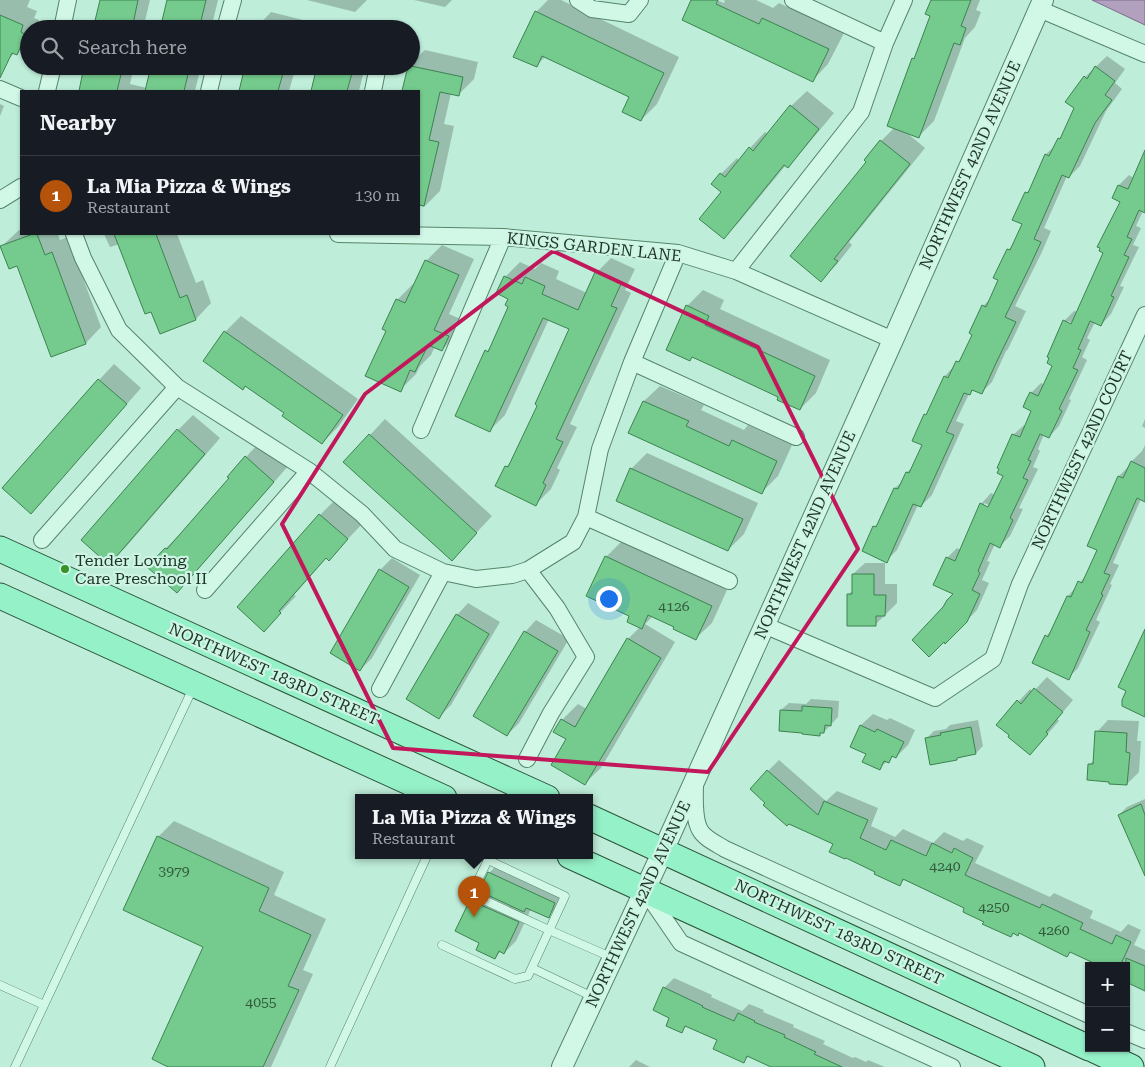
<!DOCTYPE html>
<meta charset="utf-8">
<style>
body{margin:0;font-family:"Roboto Serif",serif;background:#20242c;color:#f1f3f6}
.controls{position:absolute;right:15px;bottom:15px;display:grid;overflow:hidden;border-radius:0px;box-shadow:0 1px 4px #0004}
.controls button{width:45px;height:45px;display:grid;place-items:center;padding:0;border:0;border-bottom:1px solid #363941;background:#171b24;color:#f1f3f6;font:25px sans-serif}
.you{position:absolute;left:608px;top:598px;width:18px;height:18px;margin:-12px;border:4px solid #fff;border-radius:50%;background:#1a73e8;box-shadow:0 0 0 8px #1a73e833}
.badge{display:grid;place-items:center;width:32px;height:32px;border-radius:50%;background:#b45309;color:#fff;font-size:16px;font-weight:700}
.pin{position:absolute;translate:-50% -41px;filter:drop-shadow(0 1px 2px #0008)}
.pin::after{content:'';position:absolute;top:26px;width:18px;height:15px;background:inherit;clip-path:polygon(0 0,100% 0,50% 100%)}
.popup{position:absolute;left:355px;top:794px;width:238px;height:65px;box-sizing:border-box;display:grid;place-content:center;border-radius:0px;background:#171b24;filter:drop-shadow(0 1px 4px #0005);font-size:16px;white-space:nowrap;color:#9ea1a6}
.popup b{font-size:19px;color:#f1f3f6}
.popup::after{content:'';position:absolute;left:50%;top:100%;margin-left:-10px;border:10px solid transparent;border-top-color:#171b24}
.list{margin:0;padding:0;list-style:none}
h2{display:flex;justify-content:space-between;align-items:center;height:65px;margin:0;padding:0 20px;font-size:21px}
h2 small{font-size:16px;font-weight:400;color:#9ea1a6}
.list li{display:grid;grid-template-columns:32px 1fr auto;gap:15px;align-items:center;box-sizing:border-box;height:80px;padding:0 20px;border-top:1px solid #363941}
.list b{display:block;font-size:19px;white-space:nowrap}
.list p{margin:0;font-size:16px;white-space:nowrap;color:#9ea1a6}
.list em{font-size:16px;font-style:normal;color:#9ea1a6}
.icon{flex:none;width:28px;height:28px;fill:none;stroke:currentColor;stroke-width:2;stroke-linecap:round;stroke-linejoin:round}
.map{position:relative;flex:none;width:1145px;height:1067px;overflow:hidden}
.search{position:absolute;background:#171b24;box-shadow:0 1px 4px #0004;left:20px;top:20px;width:400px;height:55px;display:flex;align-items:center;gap:12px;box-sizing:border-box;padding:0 18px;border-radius:28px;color:#9ea1a6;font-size:19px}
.panel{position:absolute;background:#171b24;box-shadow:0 1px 4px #0004;left:20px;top:90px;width:400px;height:145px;border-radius:0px}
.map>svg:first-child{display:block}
</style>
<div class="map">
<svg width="1145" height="1067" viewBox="0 0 1145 1067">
<rect width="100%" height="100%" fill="#beedd9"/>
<path fill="#b2a1be" stroke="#7e698b" d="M1092 0H1145V25Z"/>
<path fill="#0003" fill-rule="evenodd" d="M0 0H30L27 7 37 11 34 18 39 20 36 29H29V41L17 53 15 52 8 60 0 56Z
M101 0H150L143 29H95Z
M167 0H218L211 29H162Z
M307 0H367L355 12Z
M414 0H452L445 7Z
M548 0H561L679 57 657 104 641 120 630 97 546 56 536 66 515 56 536 12Z
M692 0H717L724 3 725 1 723 0H756L773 8 779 3 844 33 828 64 813 80Z
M932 0H980L976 10 981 12 975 27 965 38 934 121 918 137 907 133 925 148 849 242 852 245 837 264 821 280 868 162 866 160 881 141 894 128 913 59 916 56 931 15Z
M271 12 307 21 305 29H255Z
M425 50 478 62 474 79 458 95 451 93 444 124 454 126 440 191 424 207 419 205V91H403L409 66H411V63Z
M1107 56 1125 69 1115 83 1122 89 1106 111 1080 166 1069 177 1067 176 1044 228 1051 231 1041 254 1015 306 1026 311 1008 349 1006 351 992 382 981 393 974 389 969 394 956 421 964 424 932 495 921 506 918 505 897 550 886 561 874 527 880 521 895 488 904 480 907 472 914 466 924 445 925 415 930 410 945 376 964 355 974 334 983 306 992 297 1000 280 1008 250 1014 244 1024 224 1026 193 1032 187 1046 154 1056 145 1059 139 1064 133 1075 108 1085 77Z
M86 66H134L130 84 147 88 152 66H201L195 91H80Z
M247 66H296L289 91H241Z
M315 66H365L359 91H312L316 74 313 73Z
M807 91 834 113 803 150 788 166 786 165 739 222 723 238V192L721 174 737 158 739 161 750 148 765 132 768 134 791 106Z
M0 104 4 106 0 116Z
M1145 155V212L1143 211 1136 226 1141 228 1133 245 1139 247 1120 286 1124 287 1111 314 1101 325 1095 322 1087 338 1090 340 1082 357 1087 360 1069 399 1071 400 1059 426 1049 437 1044 434 1038 449 1040 451 1033 467 1038 469 1019 508 1023 509 1010 536 1000 546 995 544 987 561 990 562 982 580 989 583 977 610 945 643 944 608 955 593 947 558 957 548 961 550 981 504 991 493 995 495 1004 475 1013 435 1024 425 1026 426 1033 411 1031 393 1041 383 1045 385 1054 365 1064 321 1074 311 1078 312 1105 253 1121 201 1119 185 1129 175 1134 178ZM1067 321 1078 325 1067 323ZM984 503 995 508 994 511 984 506Z
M21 229V234H58L60 240 68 237 101 327 86 343 51 355 17 265 2 246 18 231Z
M104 234H177L196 283 203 280 211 303 196 319 160 332 120 244 110 247Z
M442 245 474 259 449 314 463 320 457 334 442 350 435 346 431 355 420 366 416 374 400 390 388 330 397 300 413 284 415 285 426 261Z
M611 258 635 269 625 290 631 293 570 424 577 427 557 468 560 470 551 489 536 504 506 467 512 461 539 405 571 329 549 319 505 415 490 430 457 416 487 351 492 345 510 306 505 277 520 262 535 269 541 263 559 271 556 279 587 293 596 273Z
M703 290 724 300 720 309 830 360 816 393 800 409 780 396 693 357 690 359 687 306Z
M241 316 358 399 338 427 322 443 285 413 245 385 204 361 225 332Z
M114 364 141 388 46 496 99 380Z
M660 386 704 405 701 410 744 430 748 425 792 445 778 476 762 492 630 432 644 401Z
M193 415 220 438 125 548 109 563 178 430Z
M385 419 492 516 452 559 370 435Z
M1145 419V428L1142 426Z
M261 441 289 465 192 576 166 548 181 533 230 478 246 457Z
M1145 445V499H1141L1113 563 1119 565 1110 584 1112 585 1096 620 1100 622 1078 668 1068 678 1046 636 1052 630 1068 596 1088 573 1099 550 1119 476 1129 466 1130 467 1132 461 1142 451Z
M647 453 758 503 744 534 728 550 631 469Z
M336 499 363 523 329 559 327 557 294 595 296 596 264 630 238 607 320 515Z
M622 541 727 590 712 623 696 638 676 627 653 616 645 624 675 642 601 768 585 783 568 739 555 732 562 720 578 704 587 709 628 639 640 627 631 615 606 557Z
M392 558 420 575 372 658 360 670 380 570Z
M865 563H885V584H897V603L876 624 848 595 853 590V574Z
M468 603 500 622 451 705 439 717 457 615Z
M536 620 569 639 519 723 507 735 525 632Z
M1047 677 1073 700 1057 719 1059 721 1030 754 998 724 1030 689 1033 692Z
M811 699 839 701 838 717 824 732H822L820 734 781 710 789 703 806 704Z
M873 714 887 720 890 718 915 730 908 745 896 757 894 756 879 768 867 754 851 746 861 725Z
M978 720 983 746 976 753 959 756 956 759 926 739 934 731 946 729 950 725Z
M1108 720 1139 721 1137 741H1141L1139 772 1127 784 1089 765 1095 759 1097 732Z
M779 760 826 801 837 791 878 808 871 826 895 837 903 829 933 843 944 832 963 841 967 838 984 846 975 863 1050 897 1054 893 1093 911 1090 918 1121 932 1128 924 1141 930 1134 945 1145 950V989L1126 966H1100L1071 951 1067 955 1020 932 1018 934 1014 932 1010 936 966 908 905 879 900 884 877 871 835 843 767 803 768 771Z
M1145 799V855L1119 815 1127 807Z
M174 821 284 872 274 895 326 919 303 970 313 974 271 1067H171L205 947 158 837Z
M497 865 562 895 556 909 548 916 531 909 516 941 504 953 501 951 495 958 481 942 468 907 480 895 482 896 485 893 489 873Z
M674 978 712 995 711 997 742 1011 749 1004 764 1010 763 1012 794 1025 793 1027 825 1041 823 1044 853 1058 855 1057 866 1062 868 1060 885 1067H774L749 1056 744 1061 719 1039 687 1025 681 1031 671 1017 664 988Z
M636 1060 650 1067H629Z"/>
<path fill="#74cb8d" stroke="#3d8350" d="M100 0H138L132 29H93Z
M167 0H206L199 29H160Z
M691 0H718L716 4 759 24 762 18 829 49 813 82 682 20Z
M931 0H971L961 26 966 28 960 45 954 43 919 138 887 126 912 58 914 59 930 16 925 14Z
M535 11 664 73 641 121 622 112 629 97 542 56 537 67 513 57Z
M0 15 23 25 21 32 26 35 17 55 12 53 0 78Z
M84 66H123L117 91H79Z
M151 66H190L184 91H145Z
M245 66H285L278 91H239Z
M317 66H354L347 91H311Z
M408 66H411L463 77 459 96 440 92 429 140 439 142 424 206 419 205V91H402Z
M1095 66 1115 81 1105 95 1112 100 1095 123 1069 178 1062 175 1034 239 1041 242 1030 266 1005 317 1016 322 997 361 982 394 972 390 970 395 964 393 946 432 954 435 921 507 913 504 887 563 862 551 873 526 876 527 894 488 898 489 906 472 909 473 922 445 912 441 924 414 926 415 944 376 948 378 956 361 959 362 972 335 969 333 982 305 986 307 998 280 993 278 1007 249 1010 250 1022 224 1012 220 1025 192 1028 193 1045 154 1049 156 1058 138 1060 139 1074 108 1065 102 1084 76 1087 79Z
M790 105 819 129 788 168 784 165 724 239 699 219 721 192 711 184 720 173 725 177 749 147 753 151Z
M880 140 910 164 834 259 838 261 821 282 790 256 866 162 864 160Z
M1145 150V213L1139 210 1127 237 1132 239 1124 255 1129 257 1111 296 1114 297 1101 326 1090 321 1078 349 1081 350 1073 368 1078 370 1059 409 1062 411 1049 438 1040 434 1028 460 1031 461 1023 478 1028 480 1010 518 1013 520 1000 548 990 543 978 571 980 573 972 590 980 594 967 622 945 644 944 642 929 657 912 640 943 607 947 600 953 594 933 585 946 557 955 561 980 503 988 507 1003 476 997 473 999 469 997 468 1012 434 1020 437 1031 411 1023 407 1026 400 1030 392 1038 396 1052 366 1047 363 1049 358 1047 357 1063 320 1071 324 1103 253 1099 251 1100 248 1097 247 1120 202 1112 198 1118 185 1128 189Z
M33 234H37L45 255 52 252 86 344 51 357 17 266 9 269 0 246Z
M114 234H156L180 298 187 295 196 320 160 334 151 312 145 314Z
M425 260 459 275 434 330 449 336 442 351 428 345 415 372 410 370 401 392 365 376 386 331 382 329 396 299 405 303Z
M595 272 621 284 611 306 617 308 556 439 563 442 543 483 546 485 536 506 495 486 505 466 508 467 537 406 535 404 569 329 543 318 490 432 455 416 485 350 488 352 508 307 505 305 508 299 496 293 504 276 522 284 525 277 545 286 542 294 578 310Z
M686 305 709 316 705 325 815 376 800 410 777 400 778 397 714 367 692 357 690 361 666 350Z
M224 331 343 415 322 444 282 416 284 413 245 386 243 390 203 361Z
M98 379 127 404 31 514 2 488Z
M643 401 689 421 686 426 729 446 732 440 777 461 762 494 628 433Z
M177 429 205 454 109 565 81 540Z
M369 434 477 533 452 561 343 462Z
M245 456 274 482 177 593 147 567 165 548 167 549 229 478 227 477Z
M1131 461 1145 468V502L1137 498 1104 573 1110 575 1101 594 1103 595 1086 630 1090 632 1069 680 1032 663 1045 635 1048 637 1067 596 1071 597 1078 581 1082 583 1097 550 1087 546 1118 476 1123 478Z
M630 468 743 519 728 551 616 501Z
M319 514 348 539 329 561 326 558 279 611 281 613 264 632 237 607Z
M605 556 712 606 696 640 673 629 674 627 648 615 642 629 627 622 629 616 586 596Z
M379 569 409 587 360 671 330 653Z
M852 574H874V595H886L885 616H876V626H847V594H852Z
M456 614 489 634 439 719 406 699Z
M1145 629V717L1122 706V700L1126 691 1118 687Z
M524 631 558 651 507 736 473 716Z
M627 638 661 658 585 785 551 765 566 739 553 732 561 719 575 727Z
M1034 688 1063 712 1046 732 1048 734 1030 755 1008 737 1009 735 996 725 1017 700 1021 704Z
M802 706 832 708 831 726 825 725 824 733H820V736L802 734V733L779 731 780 710 802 711Z
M860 725 875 732 877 729 904 742 896 758 892 756 889 763 884 761 880 770 862 762 866 754 850 747Z
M971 727 976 754 957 758V760L930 765 925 738 941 735 940 733Z
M1095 731 1127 733 1126 752 1130 753 1127 785 1109 784V782L1087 780 1088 764H1093Z
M767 770 818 815 824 801 868 820 860 838 886 850 891 840 926 856 932 843 952 853 954 848 973 858 965 875 1040 908 1042 904 1083 923 1080 929 1112 944 1116 935 1131 942 1120 966H1100L1070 952 1067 957 1019 933 1018 936 1013 933 1011 937 982 924 984 922 963 912 964 908 903 879 900 886 874 874 875 872 846 858 845 859 829 852 833 844 789 824 787 826 763 805 765 803 750 789Z
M1141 804 1145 815V876L1118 815Z
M157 836 269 888 259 911 311 935 288 986 299 990 263 1067H168L152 1059 203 947 123 910Z
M488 872 555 903 549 918 526 908 524 912 479 891Z
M474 902 519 922 504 954 499 951 495 959 476 950 479 943 455 931 467 906 471 908Z
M1126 958 1145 966V991L1126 982Z
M663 987 703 1006 702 1007 734 1021 738 1013 755 1021 754 1022 785 1035 784 1037 816 1052 814 1054 842 1067H771L747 1056 744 1063 713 1049 717 1040 685 1026 682 1033 666 1026 669 1018 653 1010Z"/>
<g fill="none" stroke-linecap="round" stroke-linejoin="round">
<defs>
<path id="service" d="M489 858 471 894 549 930 613 958
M442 945 515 979 528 976 565 896 488 860
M532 968 593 997
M0 985 44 1005
M15 1067 193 688
M330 1067 427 856"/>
<path id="minor" d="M578 0 592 9 629 14 640 0
M1039 9 1145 54
M62 29 68 0
M225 29 233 0
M885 43 904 0
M0 89 21 98
M47 91 53 66
M209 91 215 66
M373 91 378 66
M0 200 21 187
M74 234 83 258 119 330 177 387 309 471 362 514 395 549 443 572 476 579 512 575 528 570 573 542 586 517 600 449 632 362 678 253
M338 234 503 237 678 253 736 271 893 340
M736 271 861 112 885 43 793 0
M632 362 796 437
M421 430 503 237
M586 517 729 581
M42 540 177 387
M205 590 309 471
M764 625 935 698 993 659 1020 584 1145 315
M380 689 443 572
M527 759 551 713 586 657 557 608 528 570
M695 782C695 795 693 818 700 830 704 838 717 844 725 849L1089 1015
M646 892 681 943 952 1067
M1126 1032 1145 1040"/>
<path id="tertiary" d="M562 1067 663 851 893 340 1043 0"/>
<path id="primary" d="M0 549 547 798
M0 596 444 798
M589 817 1089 1048
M570 856 1032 1067
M1090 1048 1131 1067"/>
</defs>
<use href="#service" stroke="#578469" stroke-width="9"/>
<use href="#minor" stroke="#578469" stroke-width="18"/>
<use href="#tertiary" stroke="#578469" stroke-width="22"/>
<use href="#primary" stroke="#2c5238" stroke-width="27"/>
<use href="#service" stroke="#d1f8e7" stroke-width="8"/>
<use href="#minor" stroke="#d1f8e7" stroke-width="16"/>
<use href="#tertiary" stroke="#d1f8e7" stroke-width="20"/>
<use href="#primary" stroke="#95f1c8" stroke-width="25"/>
</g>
<path fill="none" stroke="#c2185b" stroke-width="4" stroke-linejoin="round" d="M553 251 758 347 858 549 708 772 393 748 282 524 365 394Z"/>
<circle fill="#379228" stroke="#cdf4e4" stroke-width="2" cx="65" cy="569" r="5"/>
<g text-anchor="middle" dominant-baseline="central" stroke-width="4.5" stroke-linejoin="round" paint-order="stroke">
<g font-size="14" fill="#325a3e">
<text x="674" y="606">4126</text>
<text x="945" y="866">4240</text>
<text x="174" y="871">3979</text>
<text x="994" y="907">4250</text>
<text x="1054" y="930">4260</text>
<text x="261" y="1002">4055</text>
</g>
<g font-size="16" fill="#1c3424" stroke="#cdf4e4">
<text transform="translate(970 165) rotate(-66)">NORTHWEST 42ND AVENUE</text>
<text transform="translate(594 247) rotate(6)">KINGS GARDEN LANE</text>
<text transform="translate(1082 450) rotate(-65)">NORTHWEST 42ND COURT</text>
<text transform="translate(805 535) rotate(-66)">NORTHWEST 42ND AVENUE</text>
<text transform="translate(274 674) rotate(24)">NORTHWEST 183RD STREET</text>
<text transform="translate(638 904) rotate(-65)">NORTHWEST 42ND AVENUE</text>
<text transform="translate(839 932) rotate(25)">NORTHWEST 183RD STREET</text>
</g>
<g font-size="16" fill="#1c3424" stroke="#cdf4e4" text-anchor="start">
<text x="75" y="560">Tender Loving<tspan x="75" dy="18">Care Preschool II</tspan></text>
</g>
</g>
</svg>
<div class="controls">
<button>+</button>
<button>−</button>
</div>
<div class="you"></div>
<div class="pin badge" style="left:474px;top:917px">1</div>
<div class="popup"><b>La Mia Pizza &amp; Wings</b>Restaurant</div>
<div class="search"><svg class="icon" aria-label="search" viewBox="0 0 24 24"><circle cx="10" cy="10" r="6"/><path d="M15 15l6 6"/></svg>Search here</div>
<section class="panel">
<h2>Nearby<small></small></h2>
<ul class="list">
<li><span class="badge">1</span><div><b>La Mia Pizza &amp; Wings</b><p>Restaurant</p></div><em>130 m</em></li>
</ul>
</section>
</div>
